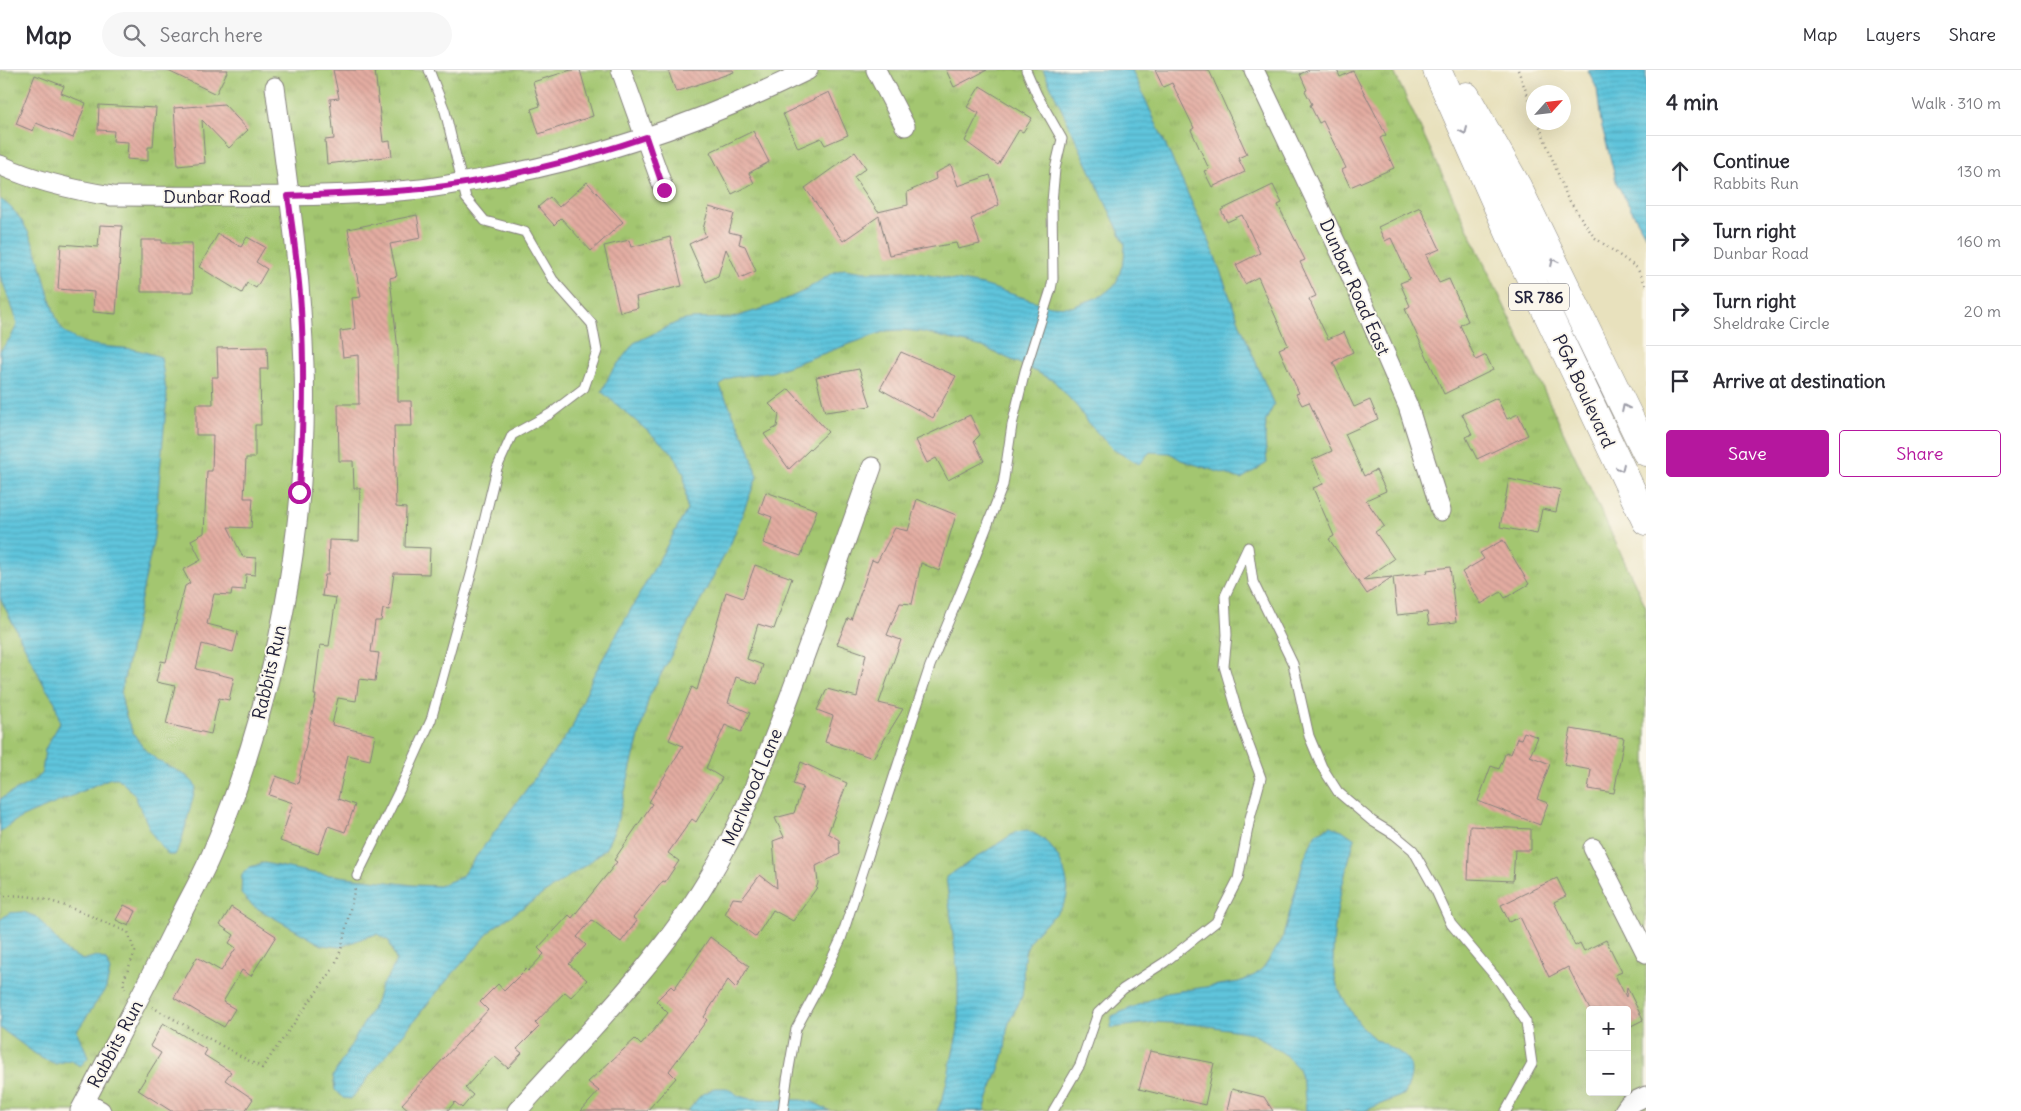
<!DOCTYPE html>
<meta charset="utf-8">
<style>
body{margin:0;font-family:Delius,sans-serif;background:#f7f7f7;color:#2b2b33}
.controls{position:absolute;right:15px;bottom:15px;display:grid;overflow:hidden;border-radius:5px;box-shadow:0 5px 20px #0002}
.controls button{width:45px;height:45px;display:grid;place-items:center;padding:0;border:0;border-bottom:1px solid #e1e1e2;background:#fff;color:#2b2b33;font:25px sans-serif}
.compass{position:absolute;left:1526px;top:15px;width:45px;height:45px;border-radius:50%;background:#fff;box-shadow:0 5px 20px #0002;rotate:63deg}
.stop{position:absolute;width:15px;height:15px;margin:-11px;border:4px solid #b5179e;border-radius:50%;background:#fff}
.stop.end{background:#b5179e;border-color:#fff;box-shadow:0 1px 5px #0008}
.list{margin:0;padding:0;list-style:none}
h2{display:flex;justify-content:space-between;align-items:center;height:65px;margin:0;padding:0 20px;font-size:21px}
h2 small{font-size:16px;font-weight:400;color:#7c7c81}
.list li{display:grid;grid-template-columns:32px 1fr auto;gap:15px;align-items:center;box-sizing:border-box;height:70px;padding:0 20px;border-top:1px solid #e1e1e2}
.list b{display:block;font-size:19px;white-space:nowrap}
.list p{margin:0;font-size:16px;white-space:nowrap;color:#7c7c81}
.list em{font-size:16px;font-style:normal;color:#7c7c81}
.actions{display:flex;gap:10px;padding:15px 20px}
.actions a{flex:1;padding:11px 0;border:1px solid #b5179e;border-radius:5px;text-align:center;font-size:18px;color:#b5179e}
.actions .main{background:#b5179e;color:#fff}
.icon{flex:none;width:28px;height:28px;fill:none;stroke:currentColor;stroke-width:2;stroke-linecap:round;stroke-linejoin:round}
.map{position:relative;flex:none;width:1646px;height:1041px;overflow:hidden}
header{display:flex;align-items:center;gap:30px;box-sizing:border-box;height:70px;padding:0 25px;background:#fff;border-bottom:1px solid #e1e1e2}
header strong{font-size:24px}
nav{display:flex;gap:28px;margin-inline-start:auto;font-size:18px}
.search{width:350px;height:45px;background:#f7f7f7;display:flex;align-items:center;gap:12px;box-sizing:border-box;padding:0 18px;border-radius:28px;color:#7c7c81;font-size:19px}
main{display:flex}
aside{flex:1;background:#fff}
.map>svg:first-child{display:block}
</style>
<header>
<strong>Map</strong>
<div class="search"><svg class="icon" aria-label="search" viewBox="0 0 24 24"><circle cx="10" cy="10" r="6"/><path d="M15 15l6 6"/></svg>Search here</div>
<nav><a>Map</a><a>Layers</a><a>Share</a></nav>
</header>
<main>
<div class="map">
<svg width="1646" height="1041" viewBox="0 0 1646 1041">
<defs>
<pattern id="grass-tufts" width="24" height="20" patternUnits="userSpaceOnUse" patternTransform="scale(1.25)"><rect width="24" height="20" fill="#a3c670"/><path d="M3 7l-1-3M5 7V3M7 7l1-3M15 17l-1-3M17 17v-4M19 17l1-3" fill="none" stroke="#8caa62"/></pattern>
<pattern id="water-rules" width="6" height="5" patternUnits="userSpaceOnUse" patternTransform="scale(1.25)"><rect width="6" height="5" fill="#5ec4db"/><path d="M0 2.5h6" fill="none" stroke="#51a8bd"/></pattern>
<pattern id="building-back-hatch" width="6" height="6" patternUnits="userSpaceOnUse" patternTransform="scale(1.25)"><rect width="6" height="6" fill="#e3aca1"/><path d="M-1 5l2 2M0 0l6 6M5-1l2 2" fill="none" stroke="#c2948c"/></pattern>
</defs>
<rect width="100%" height="100%" fill="#fbf7ec"/>
<filter id="ink" filterUnits="userSpaceOnUse"><feTurbulence type="fractalNoise" baseFrequency=".02" numOctaves="2"/><feDisplacementMap in="SourceGraphic" scale="10" xChannelSelector="R" yChannelSelector="G"/><feConvolveMatrix kernelMatrix="1 2 1 2 8 2 1 2 1" color-interpolation-filters="sRGB"/></filter>
<filter id="wash" filterUnits="userSpaceOnUse"><feTurbulence type="fractalNoise" baseFrequency=".0096" numOctaves="4" result="noise"/><feDisplacementMap in="SourceGraphic" scale="20" xChannelSelector="R" yChannelSelector="G"/><feGaussianBlur stdDeviation="1.12" result="paint"/><feColorMatrix in="noise" values="0 0 0 0 0 0 0 0 0 0 0 0 0 0 0 0 0 1.4 0 .05"/><feComposite in="paint" operator="in"/></filter>
<g filter="url(#wash)">
<rect width="100%" height="100%" fill="#e8e1bd"/>
<path fill="url(#grass-tufts)" stroke="#627456" fill-rule="evenodd" d="M0 0H1393L1646 537V1041H0ZM1590 940H1627V1022H1590Z"/>
<path fill="url(#water-rules)" stroke="#40738b" d="M1043 0H1132L1210 173 1241 257 1274 335 1266 350 1265 369 1267 393 1241 409 1181 390 1170 383 1150 382 1139 394 1114 380 1087 352 1079 339 1054 311 1027 297 983 277 922 262 902 260 886 261 772 302 733 307 727 309 720 316 749 378 757 407 731 473 649 627 616 756 606 778 590 792 493 858 442 916 351 1029 343 1028 335 1020 333 1006 376 932 381 916 390 904 396 890 389 871 377 864 366 867 340 877 322 875 253 836 241 824 242 804 250 797 264 793 313 803 413 815 439 816 461 807 572 658 592 608 687 440 684 404 673 383 602 322 610 304 634 273 680 251 691 249 732 248 771 236 804 221 832 203 844 199 866 202 907 201 983 215 1050 236 1072 237 1101 226 1116 214 1124 190 1125 174Z
M1588 0H1646V166L1617 114 1601 53 1597 19Z
M0 129C32 149 40 195 50 229 54 240 57 256 66 263 84 278 110 276 132 279 142 281 152 284 161 287L167 327 154 467 121 623C124 649 137 679 161 692 174 700 187 703 196 716L181 773 175 785H168L152 764 134 724 118 708H111C93 715 76 725 58 732 37 742 16 746 0 763V729L33 711 42 703 45 679 60 653 55 632 45 617 0 528V281L11 267 17 255 15 245 0 205Z
M1331 756 1342 760 1355 769C1343 808 1325 876 1337 915 1340 923 1345 932 1350 939 1354 947 1361 957 1368 963 1391 984 1425 980 1405 1024L1364 1041H1306L1304 1017 1298 998 1283 983 1252 963 1202 955 1156 952 1111 958 1112 946 1166 923 1239 912 1255 905 1264 897 1282 870 1305 786 1316 763Z
M1027 760C1043 767 1053 776 1061 793 1084 847 1039 843 1026 880 1021 894 1025 912 1022 926 1019 935 1012 944 1009 953 1005 963 1007 974 1004 983 999 1003 989 1021 984 1041H937L943 1028 958 960V906L946 807 1016 762Z
M23 842 37 847 67 882 83 890 96 886 106 890 110 901 106 918 77 961C80 972 85 975 88 988L80 996 70 990 56 994 41 988 0 958V850L9 843Z
M714 1018H727L739 1026 750 1029 802 1030 813 1032 830 1041H688L700 1026Z"/>
<g id="blocks">
<path fill="url(#building-back-hatch)" d="M166 0H228L216 24Z
M333 0H375L383 72 390 71 392 86 327 94 325 70 334 69 330 29 339 28Z
M571 0H580L593 46 539 64 531 39 540 36 533 12Z
M668 0H733L734 2 676 22Z
M946 0H987L954 17Z
M1155 0H1209L1247 84 1238 88 1245 102 1212 117 1204 101 1209 99 1191 60 1194 58 1172 13 1163 17Z
M1309 0H1337L1340 7 1353 1 1386 65 1380 68 1394 98 1350 117 1342 100 1346 98 1323 51 1319 53 1310 35 1312 34 1305 21 1307 20 1300 4Z
M35 5 64 16 61 23 86 33 73 68 36 53 33 61 16 54Z
M980 16 1032 48 1023 62 1019 60 998 95 965 71 979 43 967 37Z
M829 22 848 65 825 75 821 68 798 78 783 44Z
M224 34 248 60 229 78 202 50 205 93 178 96 174 38Z
M99 35 156 38 153 77H148V91L127 89 128 72 113 71 114 61 98 60Z
M753 61 769 92 749 103 754 113 732 124 710 82Z
M855 82 866 98 854 107 878 142 908 135 907 122 936 109 935 103 951 95 958 116 990 105 999 135 971 149 980 174 958 179 956 173 889 185 879 146 843 171 805 118Z
M587 112 623 152 591 181 561 148 554 155 538 137 550 127 559 137Z
M1273 115 1282 133 1278 135 1305 190 1300 192 1316 226 1309 229 1328 269 1344 262 1353 282 1333 292 1354 337 1370 330 1378 349 1345 364 1364 406 1376 400 1386 421 1366 430 1384 456 1375 462 1394 489 1363 510 1392 507 1367 524 1329 469 1334 466 1313 418 1323 414 1312 390 1332 381 1309 332 1302 335 1296 324 1299 323 1279 279 1288 275 1258 207 1245 214 1236 195 1260 183 1242 145 1227 152 1221 140Z
M709 137 734 144 729 162 741 165 739 174 745 176 756 201 740 208 726 179 718 206 706 212 689 174 706 166 703 159Z
M1420 137 1440 179 1426 185 1439 213 1449 209 1468 251 1460 255 1476 290 1486 285 1493 300 1444 324 1405 239 1410 236 1400 213 1410 209 1391 168 1385 171 1378 157Z
M417 145 421 168 390 174 397 206 390 208 398 280V331H411L412 356H394L396 437 406 438 405 477 430 478 429 504 394 503 389 540 383 539 381 551H375L371 582 379 583 375 611 359 609 356 631 338 628 332 655 375 665 370 690 348 685 338 729 355 735 345 762 328 756 318 784 280 771 293 733 269 725 276 706 298 714 316 625H314L320 575 329 576 336 528 322 526 325 505H328L329 470 359 471 360 418H354L353 391H339L338 334H359L358 285 343 287 340 261 355 259 352 228 361 227 348 159Z
M100 155 122 156 116 244 93 242 94 222 58 219 61 174 98 177Z
M218 164 241 177 247 167 265 177 256 192 267 199 256 218 247 213 242 223 199 197Z
M670 167 682 216 636 227 638 238 620 242 604 176 629 170 631 177Z
M141 170H162V173H192L193 222H141Z
M267 277 268 299H260L261 355H255V388H246L244 428H253L251 458 228 457 243 487 256 488 255 505 246 504 245 520 232 519 231 525 214 524 207 554 238 562 233 582 202 574 196 599 234 608 229 630 219 628 211 664 166 654 175 616 156 612 161 591 166 592 185 516 190 513 183 500 201 490 191 470 204 463 207 401H212L213 365H196V334H213L212 307H218L217 278Z
M901 282 956 306 933 348 880 319Z
M859 299 871 336 825 342 816 307Z
M789 319 828 362 789 399 764 364 777 357 779 344 769 334Z
M1497 328 1507 349 1518 344 1528 365 1477 389 1466 367 1472 364 1462 344Z
M970 345 980 365 974 371 984 391 948 410 936 388 927 393 916 370Z
M1509 409 1561 420 1556 442 1542 439 1537 464 1500 457Z
M766 422 817 440 801 486 763 473 772 447 759 442Z
M917 429 956 445 939 501 921 493 912 534 900 533 887 565 901 570 879 633 903 639 873 688 825 672 833 646 817 640 827 619 857 627 866 584 837 574 848 548 851 550 872 490 877 492 895 458 908 461Z
M1503 470 1529 514 1505 528 1501 522 1481 534 1462 502 1484 489 1480 483Z
M755 495 792 508 774 559 758 554 747 589 763 595 757 614 736 607 728 633 750 643 741 662 725 655 706 698 722 708 696 752 692 749 668 783 679 791 665 812 663 811 633 848 637 851 621 872 592 850 577 867 586 875 569 894 587 910 571 927 565 922 535 953 539 957 517 979 522 983 508 998 494 986 465 1018 473 1025 462 1038 455 1032 447 1041H410L402 1034 488 940 480 932 498 914 504 921 526 899 528 901 544 884 538 878 569 845 572 848 617 792 614 790 652 734 649 732 683 676 669 670 692 617 697 620 726 522 743 528Z
M1450 497 1456 552 1429 555 1427 542 1397 545 1393 507 1428 503 1427 500Z
M1571 659 1624 668 1614 723 1588 719 1591 700 1564 695Z
M1524 662 1538 667 1530 686 1550 694 1537 729 1548 733 1540 755 1478 731 1491 696 1499 699 1506 682 1511 684 1517 668 1521 669Z
M801 692 847 713 828 763 839 770 840 784 816 796 818 813 816 819 793 851 773 840 756 867 725 844 733 828 742 829 760 805 777 818 773 771 784 767 775 748 794 743 803 717 793 714Z
M1470 756 1531 759V780H1515L1513 811 1468 809Z
M1557 808 1566 826 1554 832 1575 876 1580 873 1584 881 1606 870 1622 902 1615 905 1626 927 1627 917 1643 950 1627 958V940H1590L1568 897 1549 907 1520 847 1509 852 1501 835Z
M124 835 136 841 129 856 116 850Z
M231 837 276 866 251 906 242 900 223 932 235 939 224 957 174 928 197 887 221 901 236 878 229 873 234 865 220 855Z
M710 867 749 896 736 918 728 910 704 947 707 950 669 1001 676 1008 647 1041H581L599 1021 588 1012 635 969 641 975 668 943 656 931 671 916 674 919Z
M163 953 207 980 204 985 231 1002 225 1010 253 1029 245 1041H171L138 1020 161 983 150 976Z
M1150 981 1214 993 1205 1035 1139 1019Z
M1232 1019 1264 1027 1273 1041H1227Z"/>
</g>
</g>
<g filter="url(#ink)">
<use href="#blocks" fill-opacity="0" stroke="#85827c" stroke-width="1"/>
<g fill="none" stroke-linecap="round" stroke-linejoin="round">
<defs>
<path id="service" d="M357 806 400 719 431 650 473 497 497 398 512 365 550 344 584 318 597 281 592 254 553 210 525 162 485 151 466 128 445 41 429 0
M783 1041 787 1010 796 959 819 916 841 869 930 596 974 490 1003 415 1012 355 1025 301 1051 219 1053 209 1052 132 1055 99 1062 69 1037 25 1026 0
M1053 1041 1080 995 1098 943 1123 919 1165 892 1216 852 1238 809 1250 748 1261 708 1240 651 1224 596 1227 565 1225 526 1248 477 1253 512 1293 594 1309 666 1322 697 1338 722 1372 751 1395 765 1413 780 1436 821 1451 854 1500 912 1526 952 1532 994 1506 1041"/>
<path id="minor" d="M621 0 664 120
M876 0 905 56
M1254 0 1345 192 1408 336 1441 441
M0 95C35 111 73 120 112 126 214 126 318 129 421 119 439 117 458 113 477 110 593 90 703 52 808 0
M1593 778 1646 883
M85 1032 101 1041
M80 1041C114 976 149 911 181 845 192 823 205 801 214 778 275 632 309 453 304 295 301 202 287 109 275 17
M517 1041C583 967 656 896 707 811 741 756 762 699 785 639 815 559 843 478 872 397
M1624 1041 1629 1034 1646 1026"/>
<path id="primary" d="M1437 0 1513 171 1646 451
M1466 26 1518 118 1646 382"/>
</defs>
<use href="#service" stroke="#85827c" stroke-width="11"/>
<use href="#minor" stroke="#85827c" stroke-width="21"/>
<use href="#primary" stroke="#85827c" stroke-width="29"/>
<path stroke="#85827c" stroke-width="2.5" stroke-dasharray="1 4" stroke-linecap="butt" d="M1518 0 1534 42
M1538 52 1567 127 1594 167 1637 198 1646 215
M0 827C41 819 90 847 128 862L135 882 123 912 125 919
M152 937 262 998 333 899 341 880 355 817"/>
<use href="#service" stroke="#fff" stroke-width="9"/>
<use href="#minor" stroke="#fff" stroke-width="19"/>
<use href="#primary" stroke="#fff" stroke-width="28"/>
</g>
<defs><path id="oneway-chevron" d="M-2-3.5L2.5 0L-2 3.5" fill="none" stroke-width="1.6" stroke-linecap="round" stroke-linejoin="round" transform="scale(1.25)"/></defs>
<g stroke="#9c9ca7">
<use href="#oneway-chevron" transform="translate(1464 61) rotate(66)"/>
<use href="#oneway-chevron" transform="translate(1554 192) rotate(-116)"/>
<use href="#oneway-chevron" transform="translate(1625 338) rotate(-116)"/>
<use href="#oneway-chevron" transform="translate(1621 398) rotate(65)"/>
</g>
</g>
<g fill="none" stroke-linecap="round" stroke-linejoin="round" filter="url(#ink)">
<path stroke="#b5179e" stroke-width="6" d="M299 422C303 361 305 301 301 239 299 201 293 163 288 126 333 124 377 123 421 119 494 111 576 91 646 67L664 120"/>
</g>
<g text-anchor="middle" dominant-baseline="central" stroke-width="4" stroke-linejoin="round" paint-order="stroke">
<rect fill="#fbf7ec" stroke="#636270" stroke-width="1" x="1509" y="213.5" width="60" height="27" rx="4"/>
<g font-size="16" font-weight="bold" fill="#22223b">
<text x="1539" y="227">SR 786</text>
</g>
<g font-size="18" fill="#22223b" stroke="#fbf7ec">
<text x="217" y="126">Dunbar Road</text>
<text transform="translate(1355 217) rotate(66)">Dunbar Road East</text>
<text transform="translate(1584 321) rotate(65)">PGA Boulevard</text>
<text transform="translate(269 602) rotate(-77)">Rabbits Run</text>
<text transform="translate(752 717) rotate(-67)">Marlwood Lane</text>
<text transform="translate(115 974) rotate(-62)">Rabbits Run</text>
</g>
</g>
</svg>
<div class="controls">
<button>+</button>
<button>−</button>
</div>
<svg class="compass" viewBox="-18 -18 36 36"><path d="M0-13l5 13h-10z" fill="#e53935"/><path d="M0 13l5-13h-10z" fill="#7c7c81"/></svg>
<div class="stop" style="left:299px;top:422px"></div>
<div class="stop end" style="left:664px;top:120px"></div>
</div>
<aside>
<h2>4 min<small>Walk · 310 m</small></h2>
<ul class="list">
<li><svg class="icon" aria-label="ahead" viewBox="0 0 24 24"><path d="M12 20V5M6 11l6-6 6 6"/></svg><div><b>Continue</b><p>Rabbits Run</p></div><em>130 m</em></li>
<li><svg class="icon" aria-label="right" viewBox="0 0 24 24"><path d="M7 20v-9h11M14 6l5 5-5 5"/></svg><div><b>Turn right</b><p>Dunbar Road</p></div><em>160 m</em></li>
<li><svg class="icon" aria-label="right" viewBox="0 0 24 24"><path d="M7 20v-9h11M14 6l5 5-5 5"/></svg><div><b>Turn right</b><p>Sheldrake Circle</p></div><em>20 m</em></li>
<li><svg class="icon" aria-label="arrive" viewBox="0 0 24 24"><path d="M6 21V4h12l-3 4 3 4H6"/></svg><div><b>Arrive at destination</b></div></li>
</ul>
<div class="actions"><a class="main">Save</a><a>Share</a></div>
</aside>
</main>
